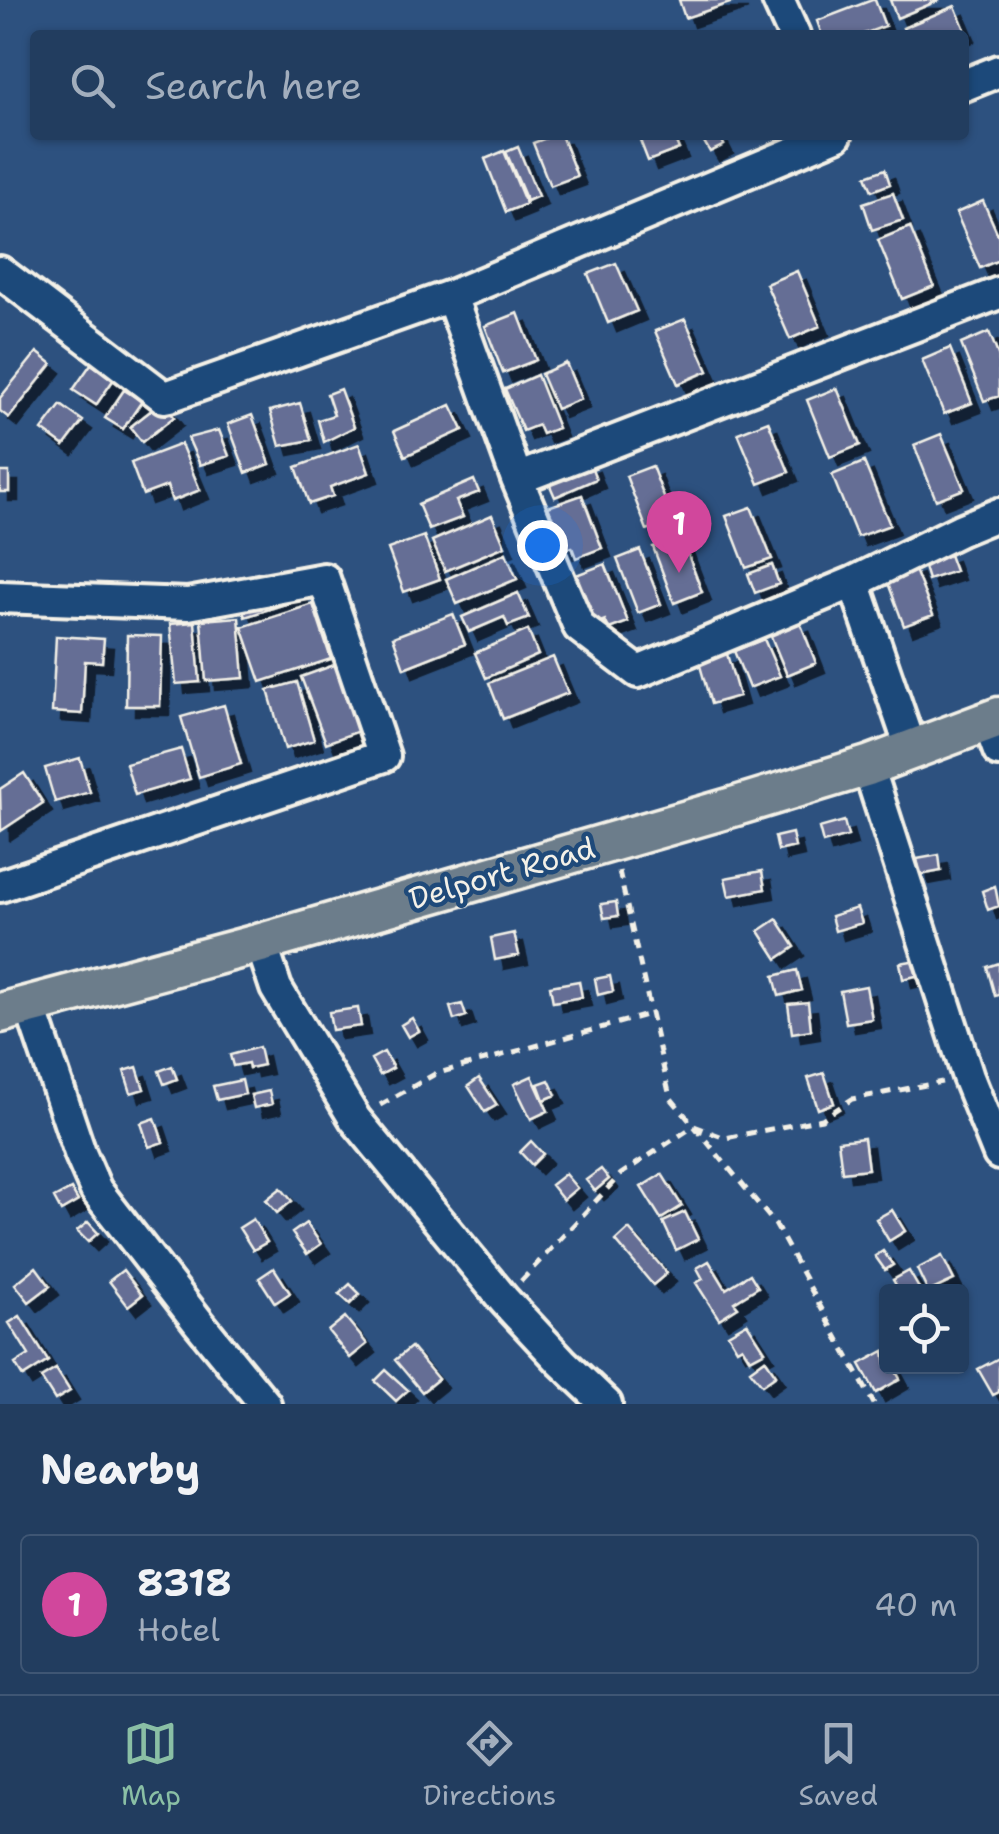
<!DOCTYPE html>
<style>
body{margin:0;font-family:"Shantell Sans",sans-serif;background:#2e4868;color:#f1f3f6}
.controls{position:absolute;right:30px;bottom:30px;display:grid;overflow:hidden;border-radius:10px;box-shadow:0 2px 8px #0004}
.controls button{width:90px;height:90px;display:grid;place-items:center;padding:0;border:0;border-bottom:2px solid #3f5674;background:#223d5f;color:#f1f3f6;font:50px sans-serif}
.you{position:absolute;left:542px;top:545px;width:35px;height:35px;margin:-25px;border:8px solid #fff;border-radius:50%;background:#1a73e8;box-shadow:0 0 0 15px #1a73e833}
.badge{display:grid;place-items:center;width:65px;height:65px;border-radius:50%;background:#8abfa5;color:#fff;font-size:32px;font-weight:700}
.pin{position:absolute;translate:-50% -82px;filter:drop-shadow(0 2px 5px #0008)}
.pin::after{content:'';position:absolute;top:52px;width:35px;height:30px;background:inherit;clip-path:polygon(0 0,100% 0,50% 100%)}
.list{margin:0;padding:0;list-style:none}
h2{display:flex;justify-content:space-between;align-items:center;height:130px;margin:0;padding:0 40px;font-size:42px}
h2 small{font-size:32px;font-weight:400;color:#a2aebd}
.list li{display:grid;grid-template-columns:65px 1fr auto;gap:30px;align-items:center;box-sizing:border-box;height:140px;margin:0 20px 20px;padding:0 20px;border:2px solid #3f5674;border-radius:10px}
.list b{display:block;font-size:38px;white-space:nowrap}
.list p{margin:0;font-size:32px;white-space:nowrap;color:#a2aebd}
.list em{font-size:32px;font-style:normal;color:#a2aebd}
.icon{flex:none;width:55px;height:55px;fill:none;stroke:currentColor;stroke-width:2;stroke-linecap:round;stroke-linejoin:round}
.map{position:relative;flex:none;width:999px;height:1404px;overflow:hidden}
.search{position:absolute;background:#223d5f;box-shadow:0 2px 8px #0004;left:30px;right:30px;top:30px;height:110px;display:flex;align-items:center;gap:25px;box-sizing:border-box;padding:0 35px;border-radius:10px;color:#a2aebd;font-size:38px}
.sheet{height:290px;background:#223d5f}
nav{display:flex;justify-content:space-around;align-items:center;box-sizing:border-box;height:140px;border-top:2px solid #3f5674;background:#223d5f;font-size:28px;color:#a2aebd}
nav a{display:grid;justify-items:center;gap:5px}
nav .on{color:#8abfa5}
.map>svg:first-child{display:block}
</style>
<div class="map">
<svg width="999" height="1404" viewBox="0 0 999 1404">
<defs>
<filter id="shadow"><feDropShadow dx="9" dy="9" stdDeviation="0" flood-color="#0009"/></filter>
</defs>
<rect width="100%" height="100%" fill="#2d517f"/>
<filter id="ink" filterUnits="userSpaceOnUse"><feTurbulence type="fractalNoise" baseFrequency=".01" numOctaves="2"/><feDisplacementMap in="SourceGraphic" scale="20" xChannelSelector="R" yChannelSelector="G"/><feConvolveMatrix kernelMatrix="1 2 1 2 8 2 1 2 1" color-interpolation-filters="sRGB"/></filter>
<g filter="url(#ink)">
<path fill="#656e95" stroke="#f4f1e8" stroke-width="2.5" filter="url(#shadow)" d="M679 0H739L685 18Z
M872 0H875L885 26 861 35H822L817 21Z
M890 0H940L897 18Z
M955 6 966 32 959 35H906L903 28Z
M554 135H561L577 176 550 186 533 143Z
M638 135H673L679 149 648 161Z
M713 135H719L724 145 710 152 703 140Z
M518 147 538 196 527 201 506 152Z
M504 151 526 204 506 212 485 159Z
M885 169 890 184 872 191 866 176Z
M893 193 903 220 872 230 863 203Z
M983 201 999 237V260L980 268 956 213Z
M910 227 934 286 902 299 878 240Z
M616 263 637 311 608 323 588 274Z
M797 271 820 326 790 339 766 284Z
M518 313 536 360 503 373 485 326Z
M685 319 708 371 678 384 655 331Z
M989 332 999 357V396L984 401 961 344Z
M950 348 972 403 944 414 922 360Z
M37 352 52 364 9 418 0 411V398Z
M566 363 581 399 556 409 541 374Z
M91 364 114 379 96 405 73 390Z
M537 375 558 428 542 434 538 425 523 431 505 389Z
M837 388 860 445 830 457 807 400Z
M340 389 354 427 324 442 318 420 334 415 327 394Z
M124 390 142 401 123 429 105 418Z
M162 402 174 417 142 442 130 427Z
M300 403 311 440 280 446 270 411Z
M61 405 83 421 64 446 42 430Z
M451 405 463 430 405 456 394 431Z
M252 415 270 464 246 473 228 424Z
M768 421 789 472 759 484 738 433Z
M219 430 229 456 200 465 188 438Z
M941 434 964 489 936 500 914 445Z
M181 444 200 490 172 501 167 486 143 495 131 463Z
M359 444 369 473 330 487 333 496 309 504 296 467Z
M864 462 890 525 857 537 832 475Z
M590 463 596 479 555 497 548 481Z
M652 466 673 521 647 530 626 476Z
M0 472H9V492H0Z
M474 480 479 492 456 501 463 517 429 530 418 504Z
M582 495 602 548 576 558 572 547 564 550 548 507Z
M751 507 772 559 746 568 726 516Z
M492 515 505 546 445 571 432 541Z
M424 536 440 579 404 592 388 549Z
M681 536 702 592 674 603 653 547Z
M640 550 661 604 638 613 617 559Z
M948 552 955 571 928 580 922 561Z
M506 553 517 579 457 604 446 579Z
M605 564 628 622 609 629 605 620 595 624 576 575Z
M772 565 779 584 755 593 748 574Z
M913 565 933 615 904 626 885 575Z
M296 586 301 599 245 617 241 604Z
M518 593 529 618 508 626 504 617 469 632 462 617Z
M313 604 331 659 261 682 242 627Z
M453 614 465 644 404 668 393 637Z
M239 617 244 678 206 681 201 620Z
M195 622 200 682 176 684 170 624Z
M800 622 816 663 787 675 770 634Z
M528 630 538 655 486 678 475 653Z
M127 635 162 636 160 706H126Z
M56 636 104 639 102 662 85 661 82 714 52 712Z
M764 639 780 676 749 688 734 651Z
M727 654 739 696 711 704 699 662Z
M553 657 568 693 503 719 489 683Z
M337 664 362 711 353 715 359 731 326 743 301 677Z
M297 682 314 740 285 749 268 690Z
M224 705 241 764 199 777 181 717Z
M181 749 190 779 135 795 126 764Z
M80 758 90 792 55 802 45 768Z
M24 773 43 803 1 831 0 789Z
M844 821 848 836 823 843 819 828Z
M792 833 795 847 778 851 775 837Z
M939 855 941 871 920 875 917 859Z
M762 871 765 889 729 896 725 878Z
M995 886 999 906 988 910 982 891Z
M616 902 618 916 604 918 601 904Z
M857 908 862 923 835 931 831 916Z
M777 919 795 947 777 959 759 931Z
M514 933 519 955 495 960 491 938Z
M917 960 920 975 903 979 900 963Z
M999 963V995L995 996 987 967Z
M797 970 802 990 779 996 774 976Z
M610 976 613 991 598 995 595 979Z
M579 981 582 997 553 1002 550 986Z
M866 986 872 1019 846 1023 840 991Z
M808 1002 811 1030 792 1033 788 1004Z
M462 1004 466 1016 454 1020 450 1007Z
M358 1008 361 1026 332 1030 329 1012Z
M412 1018 419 1031 408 1037 401 1025Z
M259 1047 263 1065 249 1068 248 1063 233 1066 230 1055Z
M384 1052 393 1068 380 1075 371 1059Z
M172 1066 177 1079 164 1084 159 1071Z
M137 1067 144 1089 131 1093 124 1071Z
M824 1073 834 1103 818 1109 808 1078Z
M532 1076 548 1111 531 1119 514 1084Z
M479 1078 497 1105 485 1112 468 1086Z
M242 1080 245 1094 217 1100 213 1086Z
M549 1080 556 1095 544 1100 538 1084Z
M269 1091 272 1104 254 1108 251 1095Z
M155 1118 163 1142 149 1147 141 1123Z
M864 1138 868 1169 842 1172 838 1141Z
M531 1141 543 1154 532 1165 520 1152Z
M601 1169 609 1179 595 1191 586 1180Z
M565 1174 577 1188 563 1200 551 1185Z
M662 1174 682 1206 661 1219 641 1187Z
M281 1188 292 1201 277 1213 266 1200Z
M71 1189 78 1201 61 1211 54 1198Z
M892 1210 905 1231 889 1241 876 1219Z
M685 1212 698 1239 676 1250 663 1222Z
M253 1219 267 1242 253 1250 239 1228Z
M88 1222 98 1233 88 1242 77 1231Z
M306 1223 321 1244 307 1254 292 1233Z
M629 1229 667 1273 653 1285 616 1241Z
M883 1251 893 1265 885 1270 875 1256Z
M942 1256 954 1280 928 1292 917 1269Z
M709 1261 726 1289 750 1274 758 1287 734 1302 738 1307 719 1319 696 1283 703 1279 697 1268Z
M36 1267 50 1286 29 1302 15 1284Z
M274 1268 290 1293 275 1303 259 1278Z
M123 1270 142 1295 128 1306 109 1281Z
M909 1271 921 1292H900L893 1280Z
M350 1284 360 1294 350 1304 339 1294Z
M20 1316 48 1361 23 1377 15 1364 29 1355 9 1323Z
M345 1317 367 1344 350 1358 328 1331Z
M747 1323 765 1351 750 1359 742 1346 737 1349 728 1334Z
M411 1347 438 1379 422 1392 395 1360Z
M884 1351 886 1366H893L900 1379 876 1393 860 1364Z
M999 1358V1392L993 1395 978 1369Z
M765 1359 776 1375 762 1385 750 1370Z
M56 1369 70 1391 55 1400 41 1378Z
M386 1370 408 1390 396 1401 375 1381Z"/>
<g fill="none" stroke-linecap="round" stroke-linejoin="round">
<defs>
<path id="minor" d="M778 0 794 35
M964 85 999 71
M0 272 164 397 169 396 451 296 836 135
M451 296 517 479 579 627 638 672 854 582 960 530 999 514
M517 479 999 293
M854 582 912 751
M0 597 188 604 324 579 384 756 0 886
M988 721 999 751
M868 766 968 1077 999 1154
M261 943 276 988 355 1119 504 1300 562 1362 606 1404
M30 1005 80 1153 96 1190 199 1323 265 1404"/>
<path id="major" d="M0 1013 261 943 736 806 868 766 999 717"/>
</defs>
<use href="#minor" stroke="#f4f1e8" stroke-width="38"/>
<use href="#major" stroke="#f4f1e8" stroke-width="45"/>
<path stroke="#f4f1e8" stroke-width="5" stroke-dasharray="10 8" stroke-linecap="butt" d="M619 871 670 1097 775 1224 874 1404
M380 1105 435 1074 650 1014
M521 1281 621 1174 694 1126 725 1138 822 1119 852 1099 942 1082"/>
<use href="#minor" stroke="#1f4a7a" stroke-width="30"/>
<use href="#major" stroke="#6c7d8b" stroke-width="38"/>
</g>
</g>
<g text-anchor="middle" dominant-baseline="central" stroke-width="9" stroke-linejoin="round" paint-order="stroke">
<g font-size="30" fill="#f4f1e8" stroke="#1f4a7a">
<text transform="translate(502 873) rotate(-16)">Delport Road</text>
</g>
</g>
</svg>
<div class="controls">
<button><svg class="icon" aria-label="locate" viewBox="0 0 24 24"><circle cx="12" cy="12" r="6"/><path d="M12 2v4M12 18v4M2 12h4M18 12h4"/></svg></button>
</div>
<div class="you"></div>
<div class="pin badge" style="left:679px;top:573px;background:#d1479c">1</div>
<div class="search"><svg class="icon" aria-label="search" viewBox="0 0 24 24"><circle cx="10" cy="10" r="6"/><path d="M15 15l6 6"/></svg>Search here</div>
</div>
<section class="sheet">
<h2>Nearby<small></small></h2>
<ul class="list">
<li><span class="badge" style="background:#d1479c">1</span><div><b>8318</b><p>Hotel</p></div><em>40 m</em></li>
</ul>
</section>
<nav>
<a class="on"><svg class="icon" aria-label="map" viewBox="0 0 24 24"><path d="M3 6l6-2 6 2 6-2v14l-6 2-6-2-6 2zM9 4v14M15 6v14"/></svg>Map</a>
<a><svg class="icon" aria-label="directions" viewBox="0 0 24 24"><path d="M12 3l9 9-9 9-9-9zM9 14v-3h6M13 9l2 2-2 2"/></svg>Directions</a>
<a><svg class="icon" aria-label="saved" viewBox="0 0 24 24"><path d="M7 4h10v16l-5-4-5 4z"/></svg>Saved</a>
</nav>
